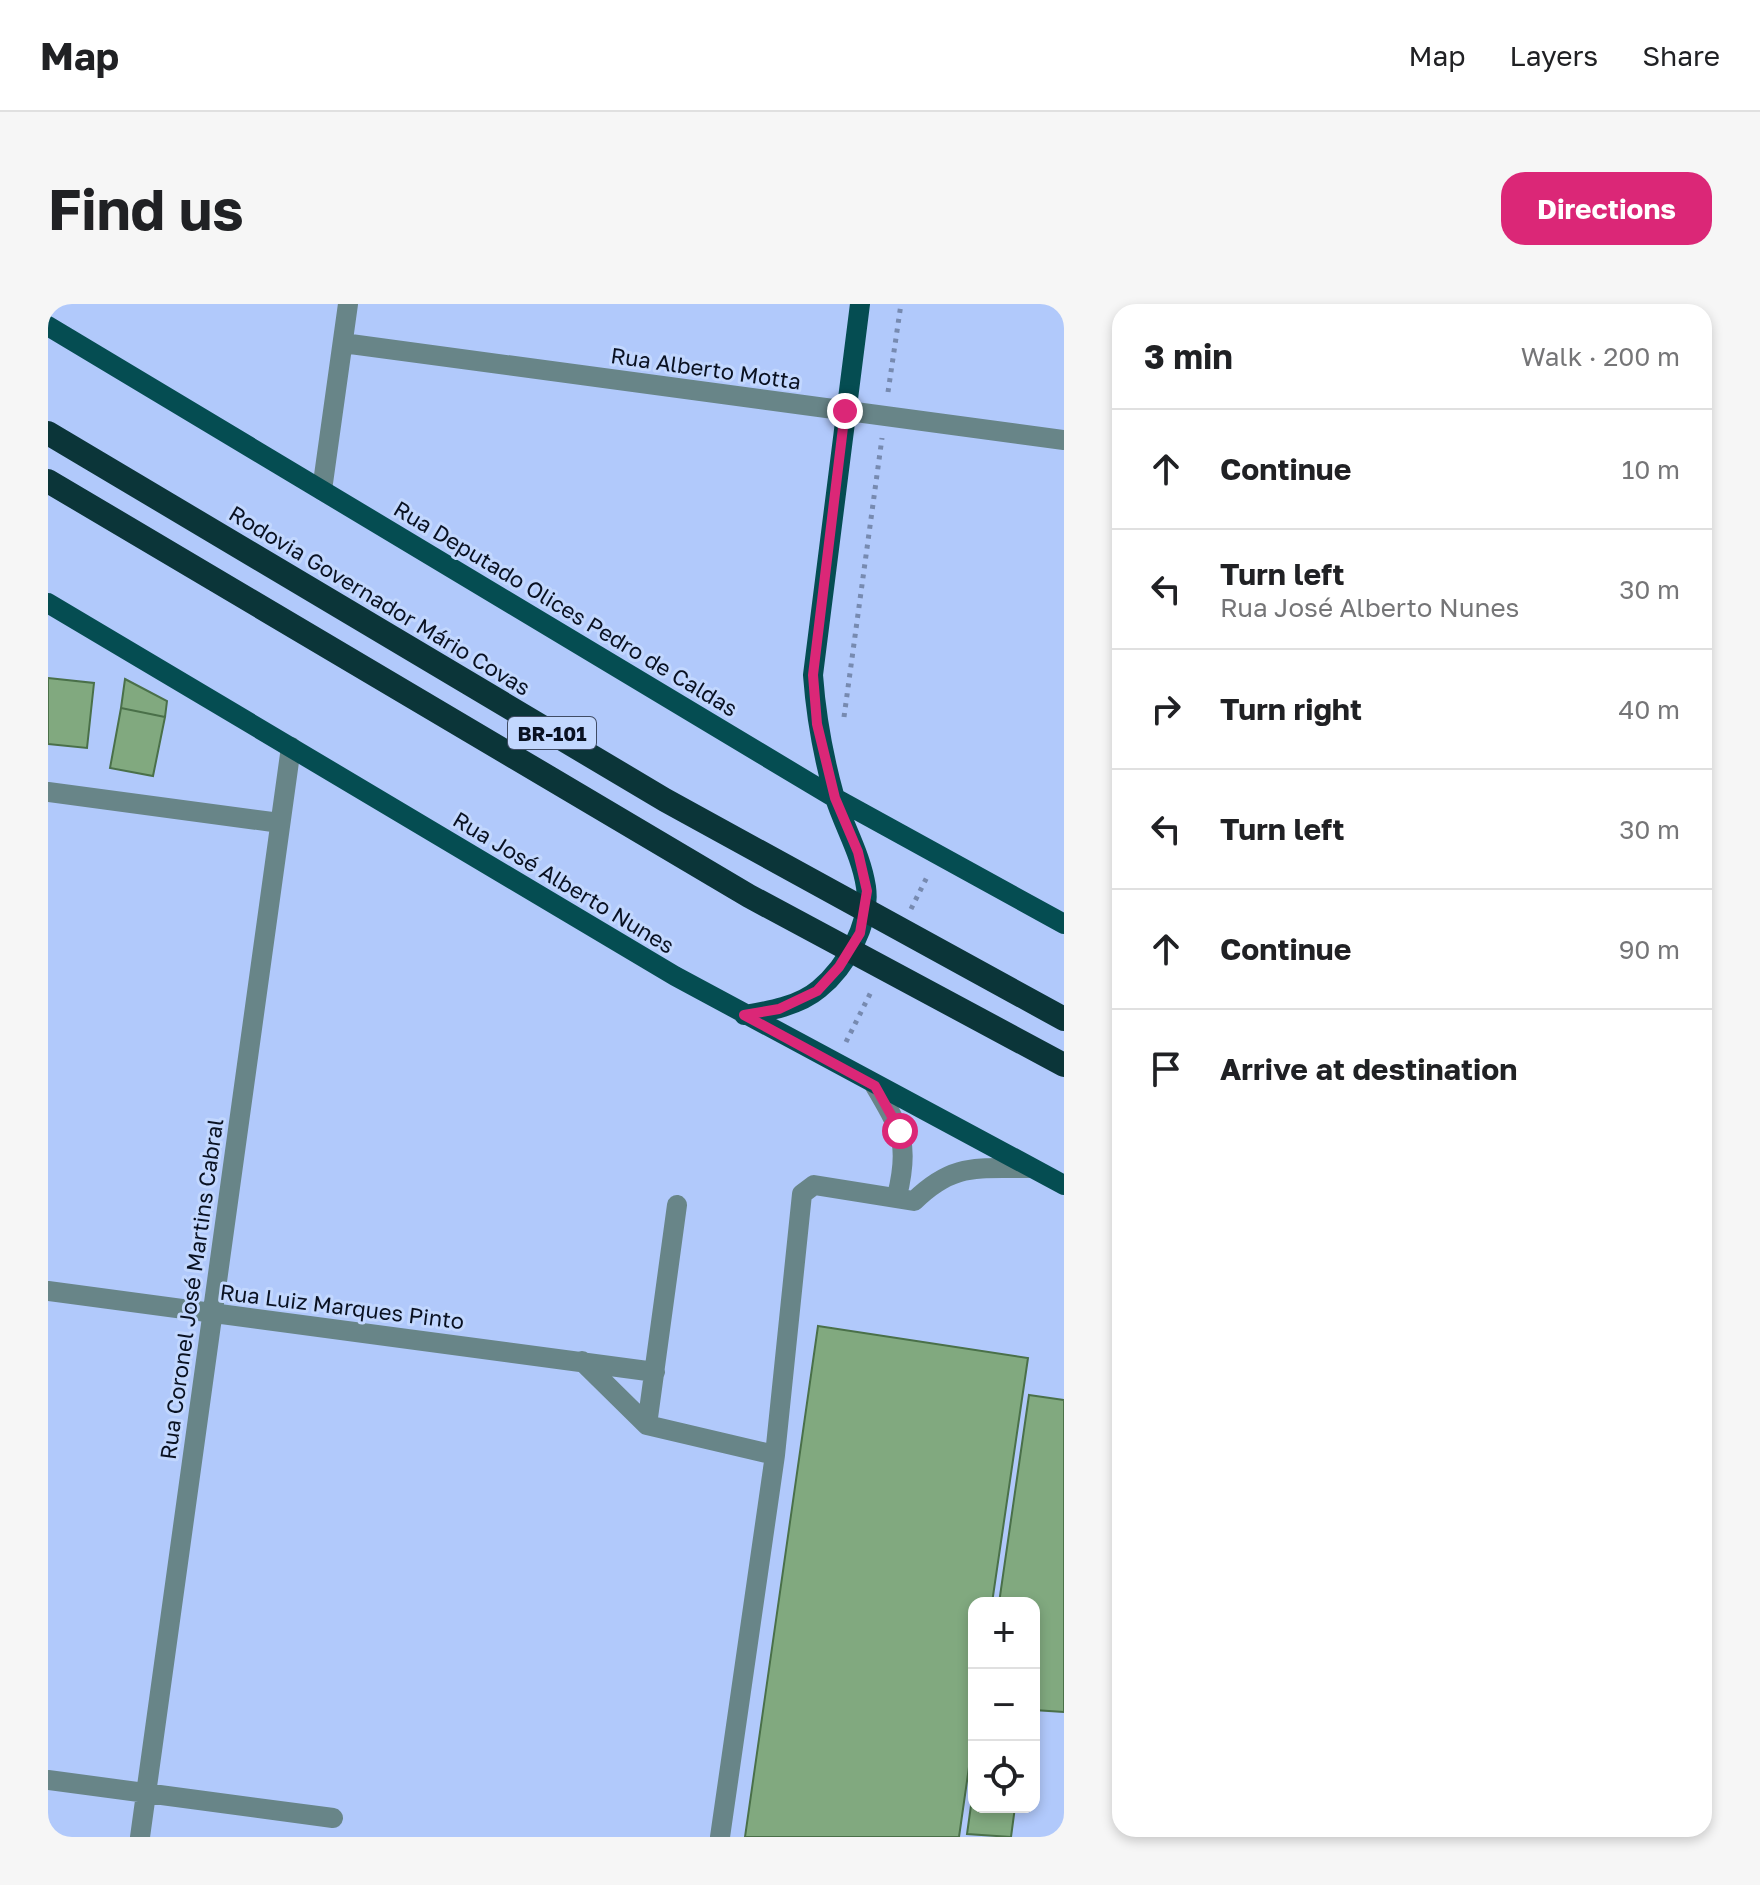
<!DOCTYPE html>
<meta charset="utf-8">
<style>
body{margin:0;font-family:"Golos Text",sans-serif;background:#f6f6f6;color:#202124}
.controls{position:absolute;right:24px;bottom:24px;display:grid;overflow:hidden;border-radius:16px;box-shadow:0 4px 12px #0003}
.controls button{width:72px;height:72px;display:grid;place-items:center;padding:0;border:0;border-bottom:2px solid #e0e0e0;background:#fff;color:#202124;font:40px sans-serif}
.stop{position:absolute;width:24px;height:24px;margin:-18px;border:6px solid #db2777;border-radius:50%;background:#fff}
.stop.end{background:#db2777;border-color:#fff;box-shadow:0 2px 8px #0008}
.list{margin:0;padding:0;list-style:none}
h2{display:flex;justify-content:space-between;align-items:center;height:104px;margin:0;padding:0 32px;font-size:34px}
h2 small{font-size:26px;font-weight:400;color:#757577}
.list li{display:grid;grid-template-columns:52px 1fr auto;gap:24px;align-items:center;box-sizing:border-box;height:120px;padding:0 32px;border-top:2px solid #e0e0e0}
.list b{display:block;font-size:30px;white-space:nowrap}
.list p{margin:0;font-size:26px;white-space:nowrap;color:#757577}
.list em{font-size:26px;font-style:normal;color:#757577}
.icon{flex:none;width:44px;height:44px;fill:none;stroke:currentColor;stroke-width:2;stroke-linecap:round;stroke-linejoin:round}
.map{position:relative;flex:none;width:1016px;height:1533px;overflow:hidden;border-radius:24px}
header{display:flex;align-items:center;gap:48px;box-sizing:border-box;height:112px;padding:0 40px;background:#fff;border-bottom:2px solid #e0e0e0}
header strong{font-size:38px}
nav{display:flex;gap:44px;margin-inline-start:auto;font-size:28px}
.intro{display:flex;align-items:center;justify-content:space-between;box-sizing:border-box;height:192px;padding:0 48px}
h1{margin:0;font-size:56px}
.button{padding:20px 36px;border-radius:24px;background:#db2777;color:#fff;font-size:28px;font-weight:700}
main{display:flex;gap:48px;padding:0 48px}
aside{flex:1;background:#fff;border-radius:24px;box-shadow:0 4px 12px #0003}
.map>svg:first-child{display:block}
</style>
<header>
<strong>Map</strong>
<nav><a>Map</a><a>Layers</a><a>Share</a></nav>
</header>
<div class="intro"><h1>Find us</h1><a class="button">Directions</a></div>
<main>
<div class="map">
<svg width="1016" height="1533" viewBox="0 0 1016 1533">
<rect width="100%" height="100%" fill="#b1c9fb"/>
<path fill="#81a97f" stroke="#4a7049" stroke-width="2" d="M0 374 46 379 39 444 0 440Z
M77 375 119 397 117 413 73 404Z
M73 404 117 413 105 472 62 464Z
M770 1022 980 1054 944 1299H926V1428L911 1533H697Z
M981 1091 1016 1096V1408L986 1406V1299H951Z
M926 1480V1503H967L963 1533 919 1530Z"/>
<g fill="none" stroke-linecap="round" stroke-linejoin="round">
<path stroke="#778ab0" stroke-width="5" stroke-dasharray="4 6" stroke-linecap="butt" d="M840 88 853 0
M796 413 834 134
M863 605 880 571
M798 738 824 686"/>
<path stroke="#688588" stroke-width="20" d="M295 39 1016 136
M274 186 300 0
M0 488 232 519
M827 782C853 827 862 839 849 892
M0 987 607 1068
M534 1057 599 1121 727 1151 672 1533
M599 1121 629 901
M727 1151 754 890 766 881 866 897C906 858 929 865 981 864
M0 1476 285 1514
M92 1533 243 443"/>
<path stroke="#054d52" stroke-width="20" d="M0 22 787 494 1016 620
M0 299 627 672 1016 881
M696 711C721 707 751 702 771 685 798 663 823 619 818 583 813 550 796 523 786 491 775 451 768 412 765 371L812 0"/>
<path stroke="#0b3539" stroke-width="24" d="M0 129 617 496 1016 715
M0 177 701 592 1016 761"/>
</g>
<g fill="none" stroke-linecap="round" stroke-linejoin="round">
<path stroke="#db2777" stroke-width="10" d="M797 107 765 371 769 420 787 494 810 548 819 587 812 629 791 663 769 687 731 705 696 711 827 782 852 827"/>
</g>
<g text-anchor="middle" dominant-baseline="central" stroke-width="6" stroke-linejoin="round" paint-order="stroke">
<rect fill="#c2d7fe" stroke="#404c64" stroke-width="2" x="460" y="413" width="88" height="32" rx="6"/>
<g font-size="20" font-weight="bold" fill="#091122">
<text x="504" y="429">BR-101</text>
</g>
<g font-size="22" fill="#091122" stroke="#c2d7fe">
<text transform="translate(658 64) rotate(8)">Rua Alberto Motta</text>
<text transform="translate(332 296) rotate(31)">Rodovia Governador Mário Covas</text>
<text transform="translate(518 304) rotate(31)">Rua Deputado Olices Pedro de Caldas</text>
<text transform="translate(516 578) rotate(31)">Rua José Alberto Nunes</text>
<text transform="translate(143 985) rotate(-82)">Rua Coronel José Martins Cabral</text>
<text transform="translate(294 1002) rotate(7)">Rua Luiz Marques Pinto</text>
</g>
</g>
</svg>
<div class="controls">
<button>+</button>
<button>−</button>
<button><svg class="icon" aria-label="locate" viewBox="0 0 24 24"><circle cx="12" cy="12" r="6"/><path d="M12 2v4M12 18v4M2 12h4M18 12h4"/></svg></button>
</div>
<div class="stop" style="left:852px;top:827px"></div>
<div class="stop end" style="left:797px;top:107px"></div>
</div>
<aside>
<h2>3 min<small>Walk · 200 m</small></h2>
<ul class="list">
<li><svg class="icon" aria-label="ahead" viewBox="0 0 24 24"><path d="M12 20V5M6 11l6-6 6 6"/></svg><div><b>Continue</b></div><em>10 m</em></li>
<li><svg class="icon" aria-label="left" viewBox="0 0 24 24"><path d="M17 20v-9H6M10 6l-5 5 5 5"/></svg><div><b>Turn left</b><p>Rua José Alberto Nunes</p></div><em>30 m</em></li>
<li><svg class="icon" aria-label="right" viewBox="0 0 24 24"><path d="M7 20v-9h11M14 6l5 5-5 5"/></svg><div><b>Turn right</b></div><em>40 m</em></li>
<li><svg class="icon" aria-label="left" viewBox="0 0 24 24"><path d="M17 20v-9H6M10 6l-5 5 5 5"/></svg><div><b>Turn left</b></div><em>30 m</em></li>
<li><svg class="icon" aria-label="ahead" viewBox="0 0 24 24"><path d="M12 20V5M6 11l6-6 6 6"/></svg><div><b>Continue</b></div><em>90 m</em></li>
<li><svg class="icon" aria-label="arrive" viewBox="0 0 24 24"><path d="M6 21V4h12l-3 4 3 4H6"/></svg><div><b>Arrive at destination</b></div></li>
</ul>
</aside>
</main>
